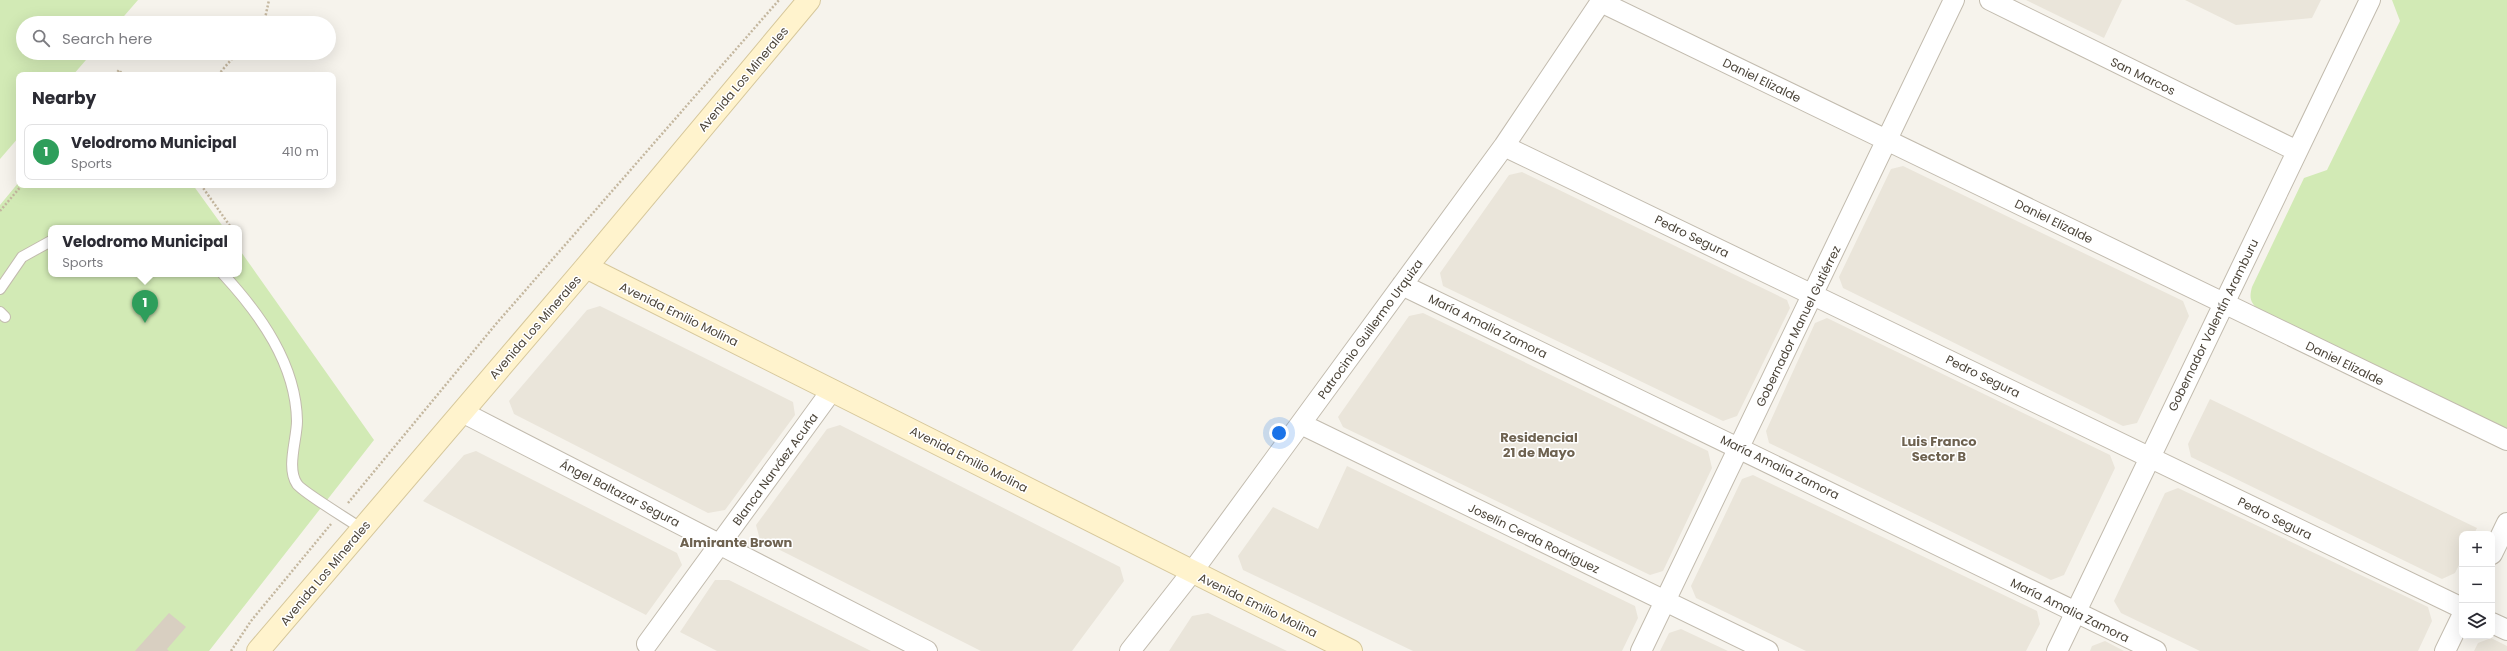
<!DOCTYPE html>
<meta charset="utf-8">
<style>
body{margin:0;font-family:Poppins,sans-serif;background:#f2f2f3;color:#2b2b33}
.controls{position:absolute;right:12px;bottom:12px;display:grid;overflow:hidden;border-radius:8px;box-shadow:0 4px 16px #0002}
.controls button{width:36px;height:36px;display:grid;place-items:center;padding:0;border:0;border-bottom:1px solid #e1e1e2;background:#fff;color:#2b2b33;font:20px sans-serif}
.you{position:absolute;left:1279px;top:433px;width:14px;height:14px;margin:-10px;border:3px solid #fff;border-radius:50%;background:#1a73e8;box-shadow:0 0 0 6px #1a73e833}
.badge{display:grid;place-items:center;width:26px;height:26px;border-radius:50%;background:#0b8043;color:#fff;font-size:13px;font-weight:700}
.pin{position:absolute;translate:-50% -33px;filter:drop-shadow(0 1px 2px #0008)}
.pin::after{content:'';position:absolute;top:21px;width:14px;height:12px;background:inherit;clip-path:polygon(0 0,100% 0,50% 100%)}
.popup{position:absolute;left:48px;top:225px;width:194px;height:52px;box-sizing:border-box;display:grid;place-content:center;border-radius:8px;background:#fff;filter:drop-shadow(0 1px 3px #0005);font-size:13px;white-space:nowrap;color:#7c7c81}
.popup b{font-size:15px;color:#2b2b33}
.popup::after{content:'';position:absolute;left:50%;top:100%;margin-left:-8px;border:8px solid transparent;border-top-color:#fff}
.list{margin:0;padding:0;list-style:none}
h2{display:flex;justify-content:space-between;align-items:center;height:52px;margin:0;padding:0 16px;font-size:17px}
h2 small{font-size:13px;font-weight:400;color:#7c7c81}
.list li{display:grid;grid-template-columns:26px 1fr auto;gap:12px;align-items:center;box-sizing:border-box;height:56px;margin:0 8px 8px;padding:0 8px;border:1px solid #e1e1e2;border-radius:8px}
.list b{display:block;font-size:15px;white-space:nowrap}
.list p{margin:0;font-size:13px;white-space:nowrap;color:#7c7c81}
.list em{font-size:13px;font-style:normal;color:#7c7c81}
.icon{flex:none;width:22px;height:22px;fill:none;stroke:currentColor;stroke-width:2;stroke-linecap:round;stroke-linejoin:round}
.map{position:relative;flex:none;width:2507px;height:651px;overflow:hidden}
.search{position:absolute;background:#fff;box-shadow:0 4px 16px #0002;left:16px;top:16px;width:320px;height:44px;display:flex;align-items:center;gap:10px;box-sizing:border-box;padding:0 14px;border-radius:22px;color:#7c7c81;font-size:15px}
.panel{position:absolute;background:#fff;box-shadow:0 4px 16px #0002;left:16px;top:72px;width:320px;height:116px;border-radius:8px}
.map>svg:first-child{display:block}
</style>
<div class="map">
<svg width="2507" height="651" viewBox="0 0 2507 651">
<rect width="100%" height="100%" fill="#f6f3ec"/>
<path fill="#eae5da" d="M2026 0H2122L2104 38Z
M2185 0H2321L2312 18 2236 25Z
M1903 166 2183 301 2189 316 2137 423 2123 426 1843 288 1839 277 1891 169Z
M1522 172 1787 300 1790 308 1737 416 1723 421 1443 286 1440 273 1509 175Z
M600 306 793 402 795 415 725 510 708 513 514 414 509 401 587 310Z
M1423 313 1708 451 1712 468 1663 571 1650 575 1343 427 1338 417 1409 316Z
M1827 318 2110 455 2115 468 2064 575 2051 580 1769 443 1766 431 1815 323Z
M2210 399 2477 528 2474 534H2462V559L2455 573 2442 579 2191 457 2188 444Z
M840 425 1120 567 1124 581 1072 651H981L760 540 756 525 827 429Z
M476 451 677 553 682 565 646 615 423 501 464 455Z
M1347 466 1635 606 1638 618 1622 651H1413L1243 570 1238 556 1273 507 1318 529Z
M1753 475 2037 611 2040 624 2026 651H1806L1696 598 1691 586 1742 479Z
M2178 488 2428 607 2432 621 2418 651H2200L2121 613 2114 601 2165 493Z
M715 580H729L871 651H717L680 632Z
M1208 613 1287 651H1169L1192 616Z
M1681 629 1728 651H1660L1669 633Z
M2491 638 2507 646V651H2474L2478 643Z
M2105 641 2124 651H2090L2092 646Z"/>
<path fill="#d2eab5" d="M0 0H138L118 23H23V53H92L73 75H19V137L0 159Z
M2392 0H2507V430L2260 311C2250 303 2249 298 2252 287L2304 178 2327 170 2400 21Z
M19 182V185H193L224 228H51V274H239V249L374 440 209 651H0V205Z"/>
<path fill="#d8cfc1" d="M169 613 186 627 167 649 169 651H135Z"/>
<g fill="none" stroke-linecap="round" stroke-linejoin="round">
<defs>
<path id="lane" d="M223 274C260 314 296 364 297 421 297 439 286 468 297 484 302 492 351 521 362 529
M0 289 22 257 51 241
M0 312 5 317"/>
<path id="street" d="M1990 0 2297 151
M1601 2 2507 440
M1504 146 2462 608
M1402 285 2156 651
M462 412 927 651
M1301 424 1768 651
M2492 554 2507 523
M2492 623 2507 630
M647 644 832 390
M1130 651 1192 572 1504 146 1602 0
M1641 651 1954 0
M2057 651 2370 0
M2445 651 2462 616"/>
<path id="secondary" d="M586 267 1351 651
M258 651 586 267 809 0"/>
</defs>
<use href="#lane" stroke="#c2bbae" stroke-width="12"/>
<use href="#street" stroke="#c2bbae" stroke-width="22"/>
<use href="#secondary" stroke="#d6c79b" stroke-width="24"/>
<path stroke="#c4b79f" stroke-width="2.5" stroke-dasharray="2 2" stroke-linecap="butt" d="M264 23 269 0
M115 75 119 70 123 75
M218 75 237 53
M201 185 230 226
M0 211 22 185
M348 503 496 324 779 0
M231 651 251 621 331 524"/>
<use href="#lane" stroke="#fff" stroke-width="10"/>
<use href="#street" stroke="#fff" stroke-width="20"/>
<use href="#secondary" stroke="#fff3cd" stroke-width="22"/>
</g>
<g text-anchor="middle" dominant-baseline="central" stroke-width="3" stroke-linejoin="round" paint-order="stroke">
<g font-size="12" fill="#4b4439" stroke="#fff">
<text transform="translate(2143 76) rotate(26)">San Marcos</text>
<text transform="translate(743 79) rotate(-50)">Avenida Los Minerales</text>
<text transform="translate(1762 80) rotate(26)">Daniel Elizalde</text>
<text transform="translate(2054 221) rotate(26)">Daniel Elizalde</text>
<text transform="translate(1692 236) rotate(26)">Pedro Segura</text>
<text transform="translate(679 314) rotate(26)">Avenida Emilio Molina</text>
<text transform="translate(2213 325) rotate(-64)">Gobernador Valentín Aramburu</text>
<text transform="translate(1488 326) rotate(26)">María Amalia Zamora</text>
<text transform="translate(1798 326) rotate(-64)">Gobernador Manuel Gutiérrez</text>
<text transform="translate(535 327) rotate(-49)">Avenida Los Minerales</text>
<text transform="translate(1370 329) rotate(-54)">Patrocinio Guillermo Urquiza</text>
<text transform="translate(2345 363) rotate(26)">Daniel Elizalde</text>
<text transform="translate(1983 376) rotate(26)">Pedro Segura</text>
<text transform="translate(969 459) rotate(27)">Avenida Emilio Molina</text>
<text transform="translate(1780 467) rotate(26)">María Amalia Zamora</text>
<text transform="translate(775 469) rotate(-54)">Blanca Narváez Acuña</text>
<text transform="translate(620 493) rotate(27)">Ángel Baltazar Segura</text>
<text transform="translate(2275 518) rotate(26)">Pedro Segura</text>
<text transform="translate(1534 538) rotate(26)">Joselín Cerda Rodríguez</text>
<text transform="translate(325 573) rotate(-50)">Avenida Los Minerales</text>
<text transform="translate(1258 605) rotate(26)">Avenida Emilio Molina</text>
<text transform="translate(2070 610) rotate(26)">María Amalia Zamora</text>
</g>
<g font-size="13" font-weight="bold" fill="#6e6250" stroke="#fff">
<text x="1539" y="437">Residencial<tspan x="1539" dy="15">21 de Mayo</tspan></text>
<text x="1939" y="441">Luis Franco<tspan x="1939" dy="15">Sector B</tspan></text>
<text x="736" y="542">Almirante Brown</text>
</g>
</g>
</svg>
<div class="controls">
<button>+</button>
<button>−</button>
<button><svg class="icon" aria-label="layers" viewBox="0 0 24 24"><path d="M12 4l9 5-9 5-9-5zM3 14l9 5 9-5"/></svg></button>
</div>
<div class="you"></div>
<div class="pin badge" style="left:145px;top:323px;background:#2e9e5b">1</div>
<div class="popup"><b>Velodromo Municipal</b>Sports</div>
<div class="search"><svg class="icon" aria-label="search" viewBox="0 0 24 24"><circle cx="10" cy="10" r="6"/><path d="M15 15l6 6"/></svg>Search here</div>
<section class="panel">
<h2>Nearby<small></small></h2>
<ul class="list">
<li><span class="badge" style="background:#2e9e5b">1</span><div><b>Velodromo Municipal</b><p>Sports</p></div><em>410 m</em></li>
</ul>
</section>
</div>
